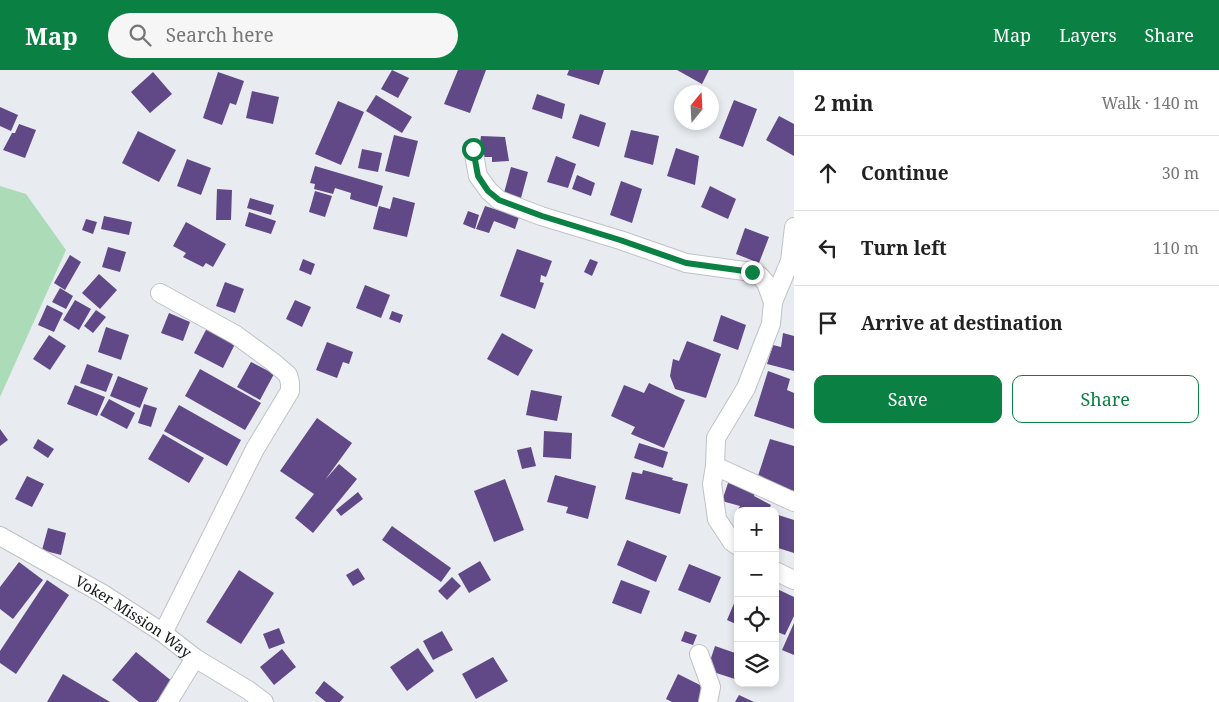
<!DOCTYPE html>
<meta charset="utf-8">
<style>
body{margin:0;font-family:"Noto Serif",serif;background:#f6f6f6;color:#222}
.controls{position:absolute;right:15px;bottom:15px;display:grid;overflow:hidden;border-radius:10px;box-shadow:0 2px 8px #0003}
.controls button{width:45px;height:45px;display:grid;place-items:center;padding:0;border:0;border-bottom:1px solid #e0e0e0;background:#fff;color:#222;font:25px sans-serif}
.compass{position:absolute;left:674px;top:15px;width:45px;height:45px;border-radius:50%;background:#fff;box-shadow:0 2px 8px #0003;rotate:18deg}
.stop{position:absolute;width:15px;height:15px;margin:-11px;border:4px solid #0b8043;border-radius:50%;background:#fff}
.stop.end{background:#0b8043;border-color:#fff;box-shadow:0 1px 5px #0008}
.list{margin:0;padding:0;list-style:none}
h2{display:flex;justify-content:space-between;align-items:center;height:65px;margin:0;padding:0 20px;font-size:21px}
h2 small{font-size:16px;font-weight:400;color:#767676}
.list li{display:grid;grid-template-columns:32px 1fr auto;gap:15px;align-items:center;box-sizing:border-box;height:75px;padding:0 20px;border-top:1px solid #e0e0e0}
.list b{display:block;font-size:19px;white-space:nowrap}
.list em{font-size:16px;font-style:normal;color:#767676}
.actions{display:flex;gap:10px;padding:15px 20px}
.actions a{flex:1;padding:11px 0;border:1px solid #0b8043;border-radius:10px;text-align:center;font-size:18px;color:#0b8043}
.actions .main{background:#0b8043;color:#fff}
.icon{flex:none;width:28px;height:28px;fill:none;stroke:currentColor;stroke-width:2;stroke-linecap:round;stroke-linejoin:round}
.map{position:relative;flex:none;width:794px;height:632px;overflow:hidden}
header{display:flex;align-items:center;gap:30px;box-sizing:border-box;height:70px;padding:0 25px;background:#0b8043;color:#fff}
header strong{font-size:24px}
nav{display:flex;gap:28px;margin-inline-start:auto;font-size:18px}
.search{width:350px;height:45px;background:#f6f6f6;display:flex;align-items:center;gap:12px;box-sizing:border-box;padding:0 18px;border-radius:28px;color:#767676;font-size:19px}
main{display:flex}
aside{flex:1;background:#fff}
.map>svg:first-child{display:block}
</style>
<header>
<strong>Map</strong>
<div class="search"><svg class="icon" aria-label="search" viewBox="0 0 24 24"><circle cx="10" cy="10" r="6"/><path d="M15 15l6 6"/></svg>Search here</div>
<nav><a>Map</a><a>Layers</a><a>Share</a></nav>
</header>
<main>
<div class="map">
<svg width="794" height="632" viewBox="0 0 794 632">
<rect width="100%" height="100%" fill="#e8ebef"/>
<path fill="#abdcb7" d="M0 116 26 124 66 180 0 327Z"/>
<path fill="#604986" d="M392 0 409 8 398 28 381 19Z
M458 0H486L470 43 444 34Z
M569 0H604L599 15 567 5Z
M677 0H709L702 14Z
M153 2 172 24 150 43 131 22Z
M218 2 244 11 236 35 230 33 222 55 203 48Z
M252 21 279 27 273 54 246 48Z
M537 24 565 34 562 49 532 39Z
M376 25 412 47 402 63 366 41Z
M734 30 757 39 743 77 719 68Z
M338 31 364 42 341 95 315 84Z
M0 37 18 45 11 61 0 56Z
M580 44 606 53 599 77 572 68Z
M779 46 794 54V86L766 70Z
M19 54 36 60 25 88 3 80 12 63H15Z
M631 60 659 66 653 95 624 87Z
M138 61 176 80 159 112 122 93Z
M394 65 418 71 409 107 385 101Z
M481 66 505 67 509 91 492 92V87H478Z
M676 78 699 86 695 115 667 106Z
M362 79 382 83 378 102 358 98Z
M556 86 576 94 568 118 547 112Z
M187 89 211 98 201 125 177 116Z
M315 96 383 116 377 137 350 129 351 123 335 118 333 124 314 119 315 114 310 113Z
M511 97 528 102 521 128 504 123Z
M577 105 595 113 591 126 572 119Z
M621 111 642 119 632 153 610 145Z
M710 116 736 129 728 149 701 137Z
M217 119 232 120 231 150H216Z
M315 121 332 126 325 147 309 142Z
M393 127 415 133 407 167 373 159 379 136 390 139Z
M250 128 274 135 271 145 247 138Z
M485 136 519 147 515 159 494 151 489 163 476 159Z
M468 141 479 145 475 159 463 154Z
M249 142 276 151 271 164 245 156Z
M104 146 132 152 129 165 101 159Z
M86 149 97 152 93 164 82 160Z
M186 152 226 174 213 197 206 193 203 197 183 187 186 183 173 176Z
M745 158 769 167 759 193 736 184Z
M108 177 126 182 120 202 102 197Z
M517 179 552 191 546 207 541 205 540 212 544 213 535 239 500 226Z
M70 185 81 192 65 220 54 213Z
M303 189 315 194 311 205 299 200Z
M590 189 598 192 592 206 584 202Z
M99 204 117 220 100 239 82 223Z
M225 212 244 219 235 243 216 236Z
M365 215 390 225 381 248 356 238Z
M60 218 73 226 66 239 52 232Z
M75 230 91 239 79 260 63 250Z
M295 230 311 237 302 257 286 249Z
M47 235 63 243 54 262 38 255Z
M96 240 106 247 93 263 84 256Z
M392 241 403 245 400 253 389 249Z
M169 243 190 252 183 271 161 263Z
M721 245 746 255 738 280 713 271Z
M208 256 237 270 223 298 194 283Z
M106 257 129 265 121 290 98 282Z
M502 263 533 280 518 306 487 289Z
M783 263 794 266V301L767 294 773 275 781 277Z
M49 265 66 276 50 300 33 289Z
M687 271 721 284 706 328 675 319 670 306 673 289 679 291Z
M327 272 353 282 349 294 343 292 337 308 316 300Z
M251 292 274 304 260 330 237 317Z
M87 294 113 304 106 322 80 313Z
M200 299 261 333 245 360 185 326Z
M768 301 790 309 787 320 794 323V359L754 346Z
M118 306 148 318 140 338 110 326Z
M649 313 685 330 664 378 631 364 635 357 611 346 624 315 644 323Z
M75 315 105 327 97 346 67 334Z
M531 320 562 326 557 351 526 345Z
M109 329 135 343 127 359 100 345Z
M144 334 157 338 151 357 138 353Z
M179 335 241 370 227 396 164 361Z
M317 348 352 373 325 410 339 394 357 409 313 463 295 448 314 424 280 401Z
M0 359 8 370 0 376Z
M544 361 572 363 571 389 543 387Z
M163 364 204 388 189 413 148 389Z
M38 369 54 379 48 388 33 378Z
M770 369 794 376V421L757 409Z
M639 373 668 382 663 398 634 388Z
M531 377 536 396 522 399 517 380Z
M643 400 673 408 672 410 688 414 680 444 625 429 632 402 642 404Z
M555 405 596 416 588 449 566 443 568 437 547 432Z
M27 406 44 414 32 437 15 429Z
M505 409 524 460 494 472 474 421Z
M728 413 756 421 754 426 771 435 768 441H738V450L734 448 740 436 722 431Z
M358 422 363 429 341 446 336 440Z
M775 444 794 450V483L775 477Z
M392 456 451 498 441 512 382 470Z
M48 458 66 463 61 485 42 480Z
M627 470 667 486 656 512 617 495Z
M480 491 491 510 469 523 458 504Z
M19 492 43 510 13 549 0 539V517Z
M689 494 721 507 710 533 678 520Z
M358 498 365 509 353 516 346 505Z
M239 500 274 523 241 574 206 552Z
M452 507 461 516 447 530 438 521Z
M47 510 69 525 16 604 0 593V581Z
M621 510 650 521 641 544 612 533Z
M775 518 794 527V546L785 565 775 561Z
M738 524V555L727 550Z
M794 553V585L782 580Z
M279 558 285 573 269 579 263 564Z
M442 561 453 580 433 590 423 571Z
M685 561 697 565 693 575 681 571Z
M715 576 738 584V610L707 600Z
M418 578 434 601 407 621 390 597Z
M282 579 296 597 274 615 260 597Z
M136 582 173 612 156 632H139L112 610Z
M493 587 508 611 476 629 462 604Z
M63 604 110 632H47Z
M678 604 706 618 700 632H672L666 629Z
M324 611 344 627 340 632H326L315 623Z
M739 625 754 632H735Z"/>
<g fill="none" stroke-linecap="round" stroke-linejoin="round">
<defs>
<g id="minor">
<path d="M473 79 478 106 489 121 499 130 541 146 620 170 686 193 752 202 760 206 766 213 773 232 771 254 746 318 716 368 715 396 712 414 717 449 732 472 738 476"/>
<path d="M160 223 236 265 273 292 288 305 290 313V321L255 379 163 563"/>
<path d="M773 232 790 191 794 157"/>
<path d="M715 396 794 432"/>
<path id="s1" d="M0 466 103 524 163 563 195 588 248 620 264 632"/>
<path d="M775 501 794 510"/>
<path d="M699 584 711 617 708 632"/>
<path d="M168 632 195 588"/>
</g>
</defs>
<use href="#minor" stroke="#bfc2c6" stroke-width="20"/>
<use href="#minor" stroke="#fff" stroke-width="18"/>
</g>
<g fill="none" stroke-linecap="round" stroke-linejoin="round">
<path stroke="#0b8043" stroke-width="6" d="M473 79 478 106 488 121 499 130 542 146 620 170 686 193 752 202"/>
</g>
<g text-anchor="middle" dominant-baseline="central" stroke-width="5" stroke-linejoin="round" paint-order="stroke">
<g font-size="15" fill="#17181a" stroke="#fff">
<text stroke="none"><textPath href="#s1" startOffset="156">Voker Mission Way</textPath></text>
</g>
</g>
</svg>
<div class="controls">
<button>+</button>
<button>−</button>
<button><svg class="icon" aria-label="locate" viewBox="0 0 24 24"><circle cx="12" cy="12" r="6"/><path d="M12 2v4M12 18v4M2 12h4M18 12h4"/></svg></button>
<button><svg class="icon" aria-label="layers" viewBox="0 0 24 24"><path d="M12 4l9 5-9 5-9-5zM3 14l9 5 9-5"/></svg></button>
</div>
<svg class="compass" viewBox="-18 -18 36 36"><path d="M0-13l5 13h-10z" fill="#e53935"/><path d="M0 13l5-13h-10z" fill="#767676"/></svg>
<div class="stop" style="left:473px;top:79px"></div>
<div class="stop end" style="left:752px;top:202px"></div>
</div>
<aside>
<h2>2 min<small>Walk · 140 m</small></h2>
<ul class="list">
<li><svg class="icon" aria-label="ahead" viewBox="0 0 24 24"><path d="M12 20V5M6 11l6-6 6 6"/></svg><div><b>Continue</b></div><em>30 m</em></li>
<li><svg class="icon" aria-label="left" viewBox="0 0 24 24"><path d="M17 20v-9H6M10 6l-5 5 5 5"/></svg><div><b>Turn left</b></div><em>110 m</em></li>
<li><svg class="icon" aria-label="arrive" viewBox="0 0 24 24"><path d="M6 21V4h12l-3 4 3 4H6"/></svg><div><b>Arrive at destination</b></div></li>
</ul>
<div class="actions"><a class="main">Save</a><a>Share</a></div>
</aside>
</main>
